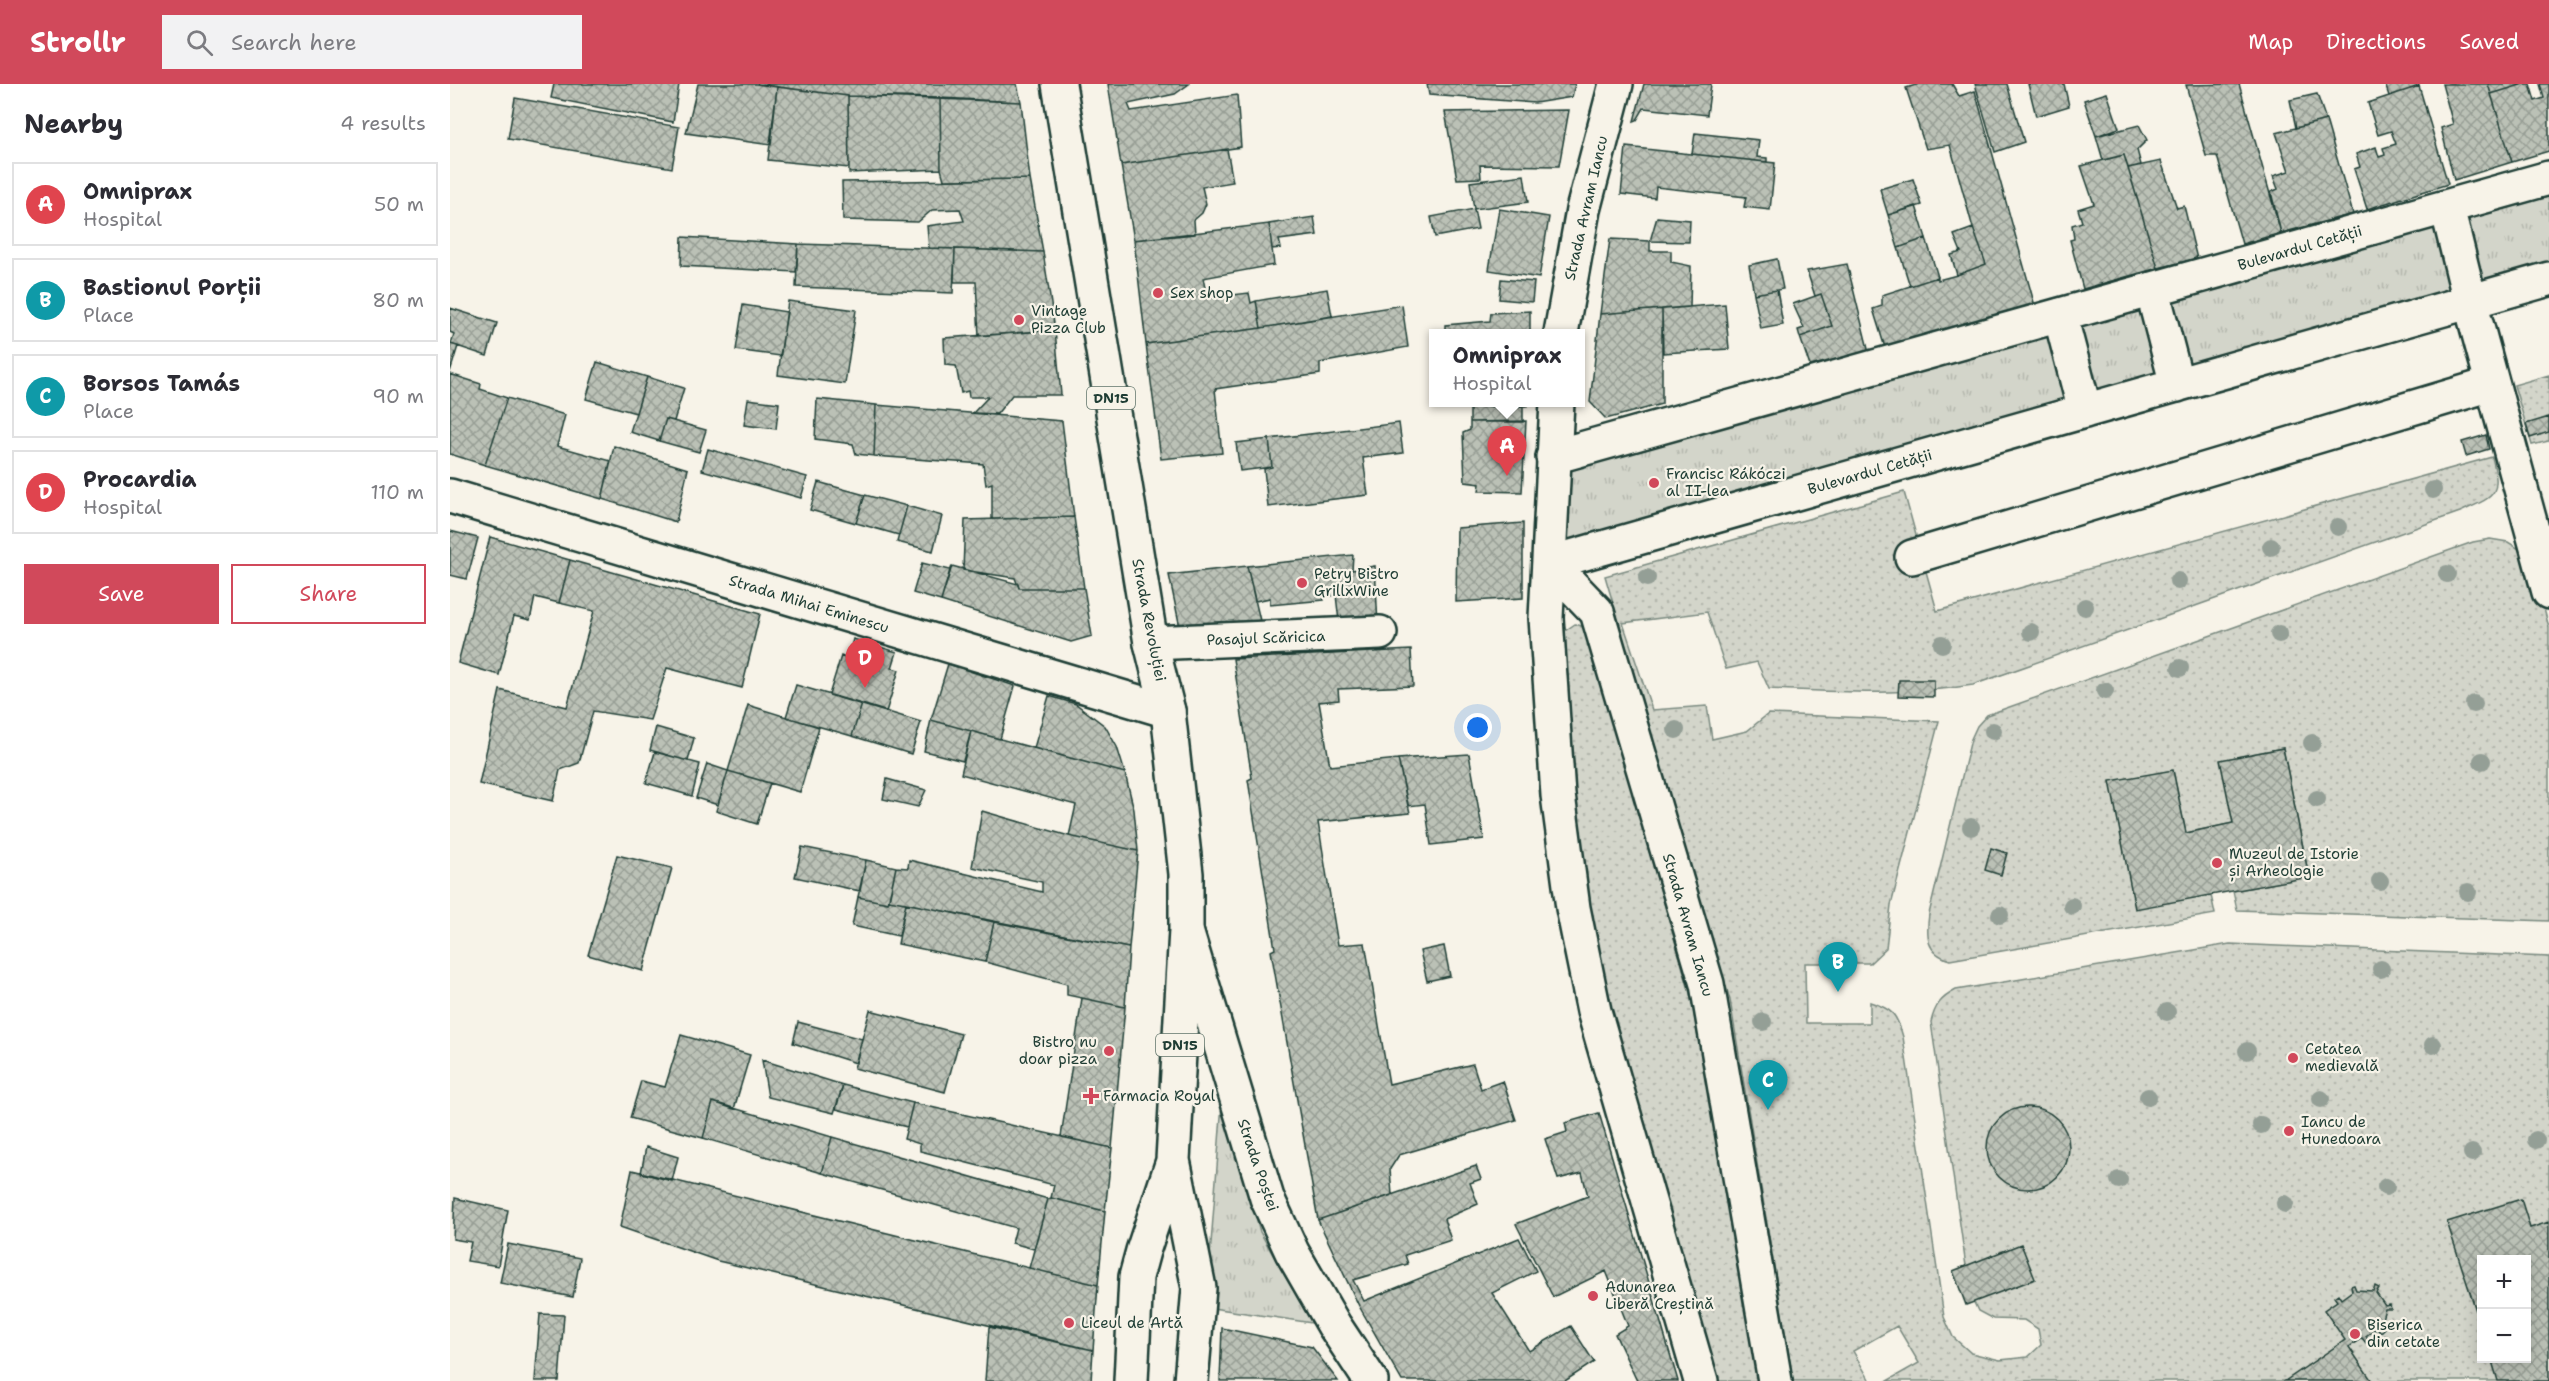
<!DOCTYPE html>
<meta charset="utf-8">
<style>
body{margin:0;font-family:"Shantell Sans",sans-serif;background:#f2f2f3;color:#2b2b33}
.controls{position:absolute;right:18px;bottom:18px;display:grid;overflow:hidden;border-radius:0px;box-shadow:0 3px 15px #0003}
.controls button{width:54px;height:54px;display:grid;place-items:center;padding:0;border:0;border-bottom:2px solid #e1e1e2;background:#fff;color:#2b2b33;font:30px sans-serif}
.you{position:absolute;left:1028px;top:644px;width:21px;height:21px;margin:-15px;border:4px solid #fff;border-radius:50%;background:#1a73e8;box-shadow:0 0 0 9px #1a73e833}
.badge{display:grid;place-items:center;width:39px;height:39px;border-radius:50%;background:#d1495b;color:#fff;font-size:20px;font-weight:700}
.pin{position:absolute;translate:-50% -50px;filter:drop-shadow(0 2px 3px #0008)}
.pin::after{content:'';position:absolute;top:32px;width:21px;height:18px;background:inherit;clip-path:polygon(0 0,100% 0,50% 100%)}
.popup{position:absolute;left:979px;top:245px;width:156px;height:78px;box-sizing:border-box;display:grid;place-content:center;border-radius:0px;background:#fff;filter:drop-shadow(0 2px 4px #0005);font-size:20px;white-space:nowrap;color:#7c7c81}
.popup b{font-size:22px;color:#2b2b33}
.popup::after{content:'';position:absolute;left:50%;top:100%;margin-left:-12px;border:12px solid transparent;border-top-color:#fff}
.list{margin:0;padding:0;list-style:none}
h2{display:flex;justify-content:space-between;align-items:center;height:78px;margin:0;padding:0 24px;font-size:26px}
h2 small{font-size:20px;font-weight:400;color:#7c7c81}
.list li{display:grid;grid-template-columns:39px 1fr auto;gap:18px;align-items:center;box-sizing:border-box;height:84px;margin:0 12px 12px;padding:0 12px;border:2px solid #e1e1e2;border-radius:0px}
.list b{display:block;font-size:22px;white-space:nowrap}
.list p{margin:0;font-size:20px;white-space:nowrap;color:#7c7c81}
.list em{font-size:20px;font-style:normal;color:#7c7c81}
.actions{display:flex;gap:12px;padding:18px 24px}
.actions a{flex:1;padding:14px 0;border:2px solid #d1495b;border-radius:0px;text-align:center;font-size:21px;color:#d1495b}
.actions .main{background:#d1495b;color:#fff}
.icon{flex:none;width:33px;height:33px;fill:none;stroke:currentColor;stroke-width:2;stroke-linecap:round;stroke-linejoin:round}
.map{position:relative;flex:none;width:2099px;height:1297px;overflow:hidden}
header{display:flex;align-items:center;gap:36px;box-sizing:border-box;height:84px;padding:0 30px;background:#d1495b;color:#fff}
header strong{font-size:28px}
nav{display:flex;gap:33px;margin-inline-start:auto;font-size:21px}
.search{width:420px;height:54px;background:#f2f2f3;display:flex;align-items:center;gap:15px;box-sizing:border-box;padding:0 21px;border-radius:0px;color:#7c7c81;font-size:22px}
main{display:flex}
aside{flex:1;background:#fff}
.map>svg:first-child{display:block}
</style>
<header>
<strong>Strollr</strong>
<div class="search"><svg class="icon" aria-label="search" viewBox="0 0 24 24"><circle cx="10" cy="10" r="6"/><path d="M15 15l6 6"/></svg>Search here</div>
<nav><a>Map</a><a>Directions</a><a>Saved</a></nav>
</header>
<main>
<aside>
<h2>Nearby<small>4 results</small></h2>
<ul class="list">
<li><span class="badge" style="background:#e0444e">A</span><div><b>Omniprax</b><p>Hospital</p></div><em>50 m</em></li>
<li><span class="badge" style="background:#0f9aa8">B</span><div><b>Bastionul Porții</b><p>Place</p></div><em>80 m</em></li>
<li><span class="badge" style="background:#0f9aa8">C</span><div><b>Borsos Tamás</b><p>Place</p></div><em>90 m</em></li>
<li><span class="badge" style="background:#e0444e">D</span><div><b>Procardia</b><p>Hospital</p></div><em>110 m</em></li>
</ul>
<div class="actions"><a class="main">Save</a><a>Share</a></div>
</aside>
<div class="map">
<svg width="2099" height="1297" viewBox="0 0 2099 1297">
<defs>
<pattern id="grass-dots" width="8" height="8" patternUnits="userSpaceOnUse" patternTransform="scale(1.5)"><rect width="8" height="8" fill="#d3d5ca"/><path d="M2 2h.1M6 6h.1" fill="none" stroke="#b5b8ae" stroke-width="1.8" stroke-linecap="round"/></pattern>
<pattern id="park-tufts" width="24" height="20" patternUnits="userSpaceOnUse" patternTransform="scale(1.5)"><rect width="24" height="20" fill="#d3d5ca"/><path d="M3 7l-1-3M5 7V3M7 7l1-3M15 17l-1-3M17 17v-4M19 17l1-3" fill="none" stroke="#b5b8ae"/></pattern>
<pattern id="building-cross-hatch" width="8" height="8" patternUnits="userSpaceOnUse" patternTransform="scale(1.5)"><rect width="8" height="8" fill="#bbc1b6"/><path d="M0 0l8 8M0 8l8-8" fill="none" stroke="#979e95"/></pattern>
</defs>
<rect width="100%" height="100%" fill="#f7f3e8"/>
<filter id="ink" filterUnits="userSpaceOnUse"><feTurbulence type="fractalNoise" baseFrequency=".0167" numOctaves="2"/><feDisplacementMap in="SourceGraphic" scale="12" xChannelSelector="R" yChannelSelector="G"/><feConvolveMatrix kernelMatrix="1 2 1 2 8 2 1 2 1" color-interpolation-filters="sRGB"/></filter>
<g filter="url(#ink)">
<path fill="url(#grass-dots)" stroke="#79897f" stroke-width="1.5" fill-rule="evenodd" d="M2099 291V357L2082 361 2064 301Z
M2042 373C2052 412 2045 412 2010 428L1523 601C1452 612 1391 608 1319 605L1307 578 1276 585 1257 528 1173 539 1202 626 1257 622 1262 655 1297 647 1318 630 1489 637 1441 821 1436 864 1420 879H1355L1356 939H1420V918C1443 925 1447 931 1453 953L1494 1233 1503 1253 1521 1269 1550 1276 1578 1273 1591 1261 1588 1245 1574 1236 1543 1235 1528 1227 1520 1210 1481 938C1485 921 1491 914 1506 906L1780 860 2099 873V1297H1437L1469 1279 1447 1242 1403 1267 1420 1297H1343L1280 916 1155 492 1454 408 1487 527ZM2032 1176H2076V1274H2032Z
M2040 455 2058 458 2074 468 2083 485 2099 543V837L1787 826 1783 807 1859 793 1833 664 1771 676 1783 739 1736 749 1723 686 1660 698 1761 811 1765 830 1500 876C1476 869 1476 853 1479 830L1521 655 1527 642 1537 631 2023 458Z
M1125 540 1135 543 1241 913 1308 1297H1269C1233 1174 1192 1050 1161 926 1130 802 1121 674 1115 547Z"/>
<path fill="url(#park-tufts)" stroke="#79897f" stroke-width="1.5" d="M2099 94V195L1101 479 1103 373Z
M773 1007 810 1148 862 1239 756 1223Z"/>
<path fill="url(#building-cross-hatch)" stroke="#1f3d34" stroke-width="1.5" d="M104 0H229L223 38 101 14Z
M248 0H306L327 3 321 61 236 49Z
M306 0H567L571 18 398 12Z
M658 0H739L725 10 678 20 681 27 787 11 791 63 671 81Z
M977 0H1125L1122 13 1085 19 979 11Z
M1194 0H1261L1257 31 1194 24 1187 36 1184 37Z
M1469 0H1502L1509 12 1525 7 1585 222 1436 267 1423 225 1432 222V211L1488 193V196L1507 191 1536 180 1523 144 1500 61 1476 65 1456 4Z
M1525 0H1557L1574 58 1545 68Z
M1578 0H1614L1619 22 1586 32Z
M1789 0 1831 149 1792 160 1767 72H1756L1736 1Z
M1935 0H1968L1969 2 1939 12Z
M1992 0H2038L2062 78 2004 96 1991 44 2003 40Z
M2038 0H2074L2041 10Z
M2074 0H2080L2085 17 2094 14 2090 0H2099V67L2062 78 2041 10Z
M1969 2 1998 100 1917 125 1904 85 1910 83 1906 70 1926 63 1929 73 1935 71 1933 64 1946 60 1941 47 1928 51 1918 19Z
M327 3 398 12 399 84 318 76Z
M1657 9 1669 44 1646 52 1634 16Z
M1867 10 1876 36 1846 44 1840 16Z
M398 12 490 14 491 85 399 89Z
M65 14 229 43 222 84 58 55Z
M490 14 571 18 580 95 494 96 491 85Z
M1119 26 1109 82 1030 81 1031 94 1007 95 995 28Z
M1876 36 1903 130 1831 149 1821 108 1828 105 1823 92 1839 87 1826 49Z
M1689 41 1697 56 1687 66 1691 81 1678 84 1674 71 1653 76 1646 52Z
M1245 49 1309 56 1307 73 1317 74V78L1242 70Z
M1176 63 1325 79 1320 126 1294 123 1296 113 1206 103 1205 114 1171 110Z
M777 65 783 98 752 103 756 120 752 129 744 136 745 150 684 156 671 81Z
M1674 71 1708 184 1633 205 1620 156 1624 155 1622 141 1632 138 1628 125 1644 120 1631 82Z
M1711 77 1727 124 1734 122 1747 175 1708 184 1678 84Z
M1074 91 1078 118 1024 125 1020 98Z
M580 95 593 168 479 164 477 142 514 137 510 125 482 126 468 138 393 136 392 98Z
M1463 95 1472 121 1438 131 1430 105Z
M1466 122 1476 154 1448 164 1438 131Z
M1024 125 1028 145 985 153 981 133Z
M1049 125 1099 133 1089 194 1039 186Z
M864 133 867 151 829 156 831 164 822 165 819 140Z
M1207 133 1240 136 1239 158 1200 157Z
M819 140 824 181 753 194 757 214 799 209 801 219 806 217 811 244 696 260 684 156Z
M1523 144 1536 180 1507 191 1501 171 1511 168 1504 151Z
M232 153 348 160 346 188 231 182Z
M1476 154 1488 193 1460 202 1448 164Z
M1160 155 1200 157V167H1221V178L1241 182 1240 223 1150 230Z
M348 160 505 165 503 209 346 203Z
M505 165 593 168 605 246 529 252 526 198H504Z
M1327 175 1333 205 1304 210 1299 181Z
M1397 180 1419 269 1362 288 1350 253 1382 242 1371 210 1365 212 1357 187Z
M1051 195 1084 198 1082 218 1049 215Z
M877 205 882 232 811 244 806 217Z
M1327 206 1333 241 1311 245 1304 210Z
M1371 210 1382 242 1350 253 1348 246 1354 244 1343 220Z
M338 217 406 226 395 300 328 291Z
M1275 220 1279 265 1213 269 1212 225Z
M293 221 337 228 330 272 286 266Z
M952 221 958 263 870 279V290L765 305 772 369 711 375 696 260 811 244Z
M0 224 47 239 37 272 1 260 4 250 0 248Z
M1212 225V320L1156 335 1140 318 1150 230Z
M1080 227V249H995V241L1040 237 1041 229Z
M605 246 611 311H562L547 330 523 329 538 313H519L518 307 511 309 506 282 495 281 494 254Z
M0 260 8 262 0 288Z
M147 278 197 293 186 329 136 315Z
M0 290 31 300 30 305 57 314 35 381 0 370Z
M197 293 234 304 224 337 216 335 209 357 180 348Z
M57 314 115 331 107 362 161 377 152 415 35 381Z
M298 315 329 319 326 345 294 341Z
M367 315 426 321 424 372 406 370 403 360 365 355Z
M1015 318H1077V322L1015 323Z
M426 321 612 337 624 433 542 435V399L536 401 533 380 424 372Z
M1020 322H1073V338H1020Z
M2099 333V348L2080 354 2076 340Z
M216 335 256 346 249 368 209 357Z
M1076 337 1072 408 1029 407 1030 400 1015 398 1013 349 1020 346V338Z
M949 339 953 369 913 374 918 411 818 423 814 385 822 383 819 355Z
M2036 351 2039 365 2016 372 2012 358Z
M819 355 822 383 790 387 786 359Z
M164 362 238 385 226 438 152 415Z
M258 365 357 393 351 414 252 386Z
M368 398 415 411 406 439 360 426Z
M415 411 457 422 449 451 406 439Z
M457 422 492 432 483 467 447 458Z
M624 433 634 504H569L565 494 513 486 515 436Z
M1073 439V514L1006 518 1007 444Z
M0 447 28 454 17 495 0 491Z
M40 453 120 476 109 519 85 513 80 536 64 532 49 591 8 579Z
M903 471 902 486 925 482 928 542 890 546 886 511 874 513V516L820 521V514L805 517 797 482Z
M120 476 310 530 292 604 217 584 200 636 143 627 129 679 110 686 103 717 29 700 50 606 117 623 144 527 109 519Z
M472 479 500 486 491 517 463 509Z
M502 482 568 500 569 504H634L642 552 621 558 491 517Z
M797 482 813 549 732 553 719 491Z
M403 555 447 568 442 584 449 586 436 628 379 611 391 572 398 575Z
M961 566 963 602 888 605 889 616 869 618 880 682 948 675 960 729 868 738 888 861 915 859 939 1000 1023 980 1031 1005 1053 997 1066 1036 949 1071 940 1085 942 1111 868 1136 821 867 825 865 798 696 802 694 783 575Z
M498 580 565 602 550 655 481 636Z
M1449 596H1484V613L1448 612Z
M346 601 412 620 402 652 336 633Z
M599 612 626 620 655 642 667 663 675 689 584 664Z
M412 620 471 638 461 670 402 652Z
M298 621 369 643 350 708 278 687Z
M481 636 521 647 513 677 474 667Z
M206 643 244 654 238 677 200 666Z
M521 647 675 689 684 726 688 767 619 752 626 721 511 690Z
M1833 664 1859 793 1685 825 1660 697 1723 686 1736 749 1783 739 1770 676Z
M205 668 250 680 242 712 196 699Z
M1019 670 1034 755 981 761 975 720 958 722 948 675Z
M257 680 278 687 268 721 246 714Z
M278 687 320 699 307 740 266 727Z
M437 695 476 706 468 723 433 715Z
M532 727 619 752 688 767 679 864 439 816 446 783 458 784 459 776 592 808V798L522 783Z
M352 763 416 776 410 807 345 793Z
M1541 764 1557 769 1551 791 1535 786Z
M167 771 222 784 193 887 138 871Z
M416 776 446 783 438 819 408 813Z
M408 813 438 819 439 816 456 819 449 852 402 842Z
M456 819 544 838 535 878 448 860Z
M544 838 679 864 675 923 617 911V900L535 878Z
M994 862 1000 892 977 897 970 867Z
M632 914 675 923 662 1064 611 1053Z
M420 926 511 950 495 1008 404 984Z
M348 938 412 955 406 979 343 959Z
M231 951 300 971 284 1025 263 1018 253 1054 180 1034 191 997 215 1003Z
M312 976 393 1001 384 1029 318 1013Z
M393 1001 463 1019 457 1043 386 1025Z
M263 1018 382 1053 372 1089 253 1054Z
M463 1019 662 1064 655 1127 601 1114 604 1101 470 1067V1060L454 1055Z
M1537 1064a41 41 0 1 1 82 0a41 41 0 1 1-82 0Z
M1149 1029 1228 1297H1187L1165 1250 1178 1242 1156 1187 1103 1213 1066 1140 1138 1112 1132 1089 1108 1095 1095 1055 1117 1048 1115 1039Z
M382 1053 598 1115 584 1165 562 1159 566 1144 372 1089Z
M196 1063 228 1073 222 1097 191 1089Z
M1026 1082 1031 1095 1020 1099 1028 1120 994 1135 1001 1156 955 1171 958 1180 903 1196 914 1217 1069 1154 1086 1187 1042 1209 1079 1267 1121 1242 1144 1278 1115 1297H952L909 1222 868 1136Z
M182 1086 648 1201 643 1266 268 1177 170 1143Z
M5 1114 58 1126 48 1182 17 1177 21 1158 3 1155Z
M601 1114 655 1127 648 1201 579 1184 598 1115Z
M2071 1115 2080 1144 2099 1138V1297H2048L2041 1274H2076V1176H2032V1245L1997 1138Z
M58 1160 130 1174 123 1213 50 1199Z
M1571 1160 1585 1195 1516 1221 1503 1187Z
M1904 1201 1906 1206 1923 1207 1925 1202 1929 1204 1926 1209 1935 1222 1940 1221 1941 1225H1935L1930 1241 1934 1245 1931 1248 1927 1244 1916 1252 1919 1257 1916 1259 1912 1254 1899 1263 1922 1297H1835L1895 1256 1874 1226 1887 1217 1884 1213 1888 1210 1891 1215 1902 1207 1901 1202Z
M90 1230 114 1231 109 1297H85Z
M539 1243 643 1266 641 1297H535Z
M772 1244 862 1263 888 1297H770Z"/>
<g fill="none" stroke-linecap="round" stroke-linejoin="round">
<defs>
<path id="minor" d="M1997 123 2020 217 2099 508
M1702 205 1727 301
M1610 231 1635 327
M1111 249 1133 126 1166 0
M1107 318 1096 534 1108 711 1123 824 1144 927 1251 1297
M1103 373 2099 94
M0 412 718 627
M1462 473 2042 300
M1100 479 2099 195
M1100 479 1147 528 1257 900 1325 1297
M701 559 930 549
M737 850 817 1114 842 1168 884 1241 921 1297"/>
<path id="major" d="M609 0 701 559 718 627 736 790V846L723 1076 749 1204 741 1297
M681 1297 686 1193 693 1167 723 1077"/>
</defs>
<use href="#minor" stroke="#1f3d34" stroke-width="38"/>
<use href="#major" stroke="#1f3d34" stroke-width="38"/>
<use href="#minor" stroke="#f7f3e8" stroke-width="33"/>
<use href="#major" stroke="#f7f3e8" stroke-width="33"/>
</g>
<g fill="#949f96">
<circle cx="1983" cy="406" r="9"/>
<circle cx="1888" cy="443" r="9"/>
<circle cx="1821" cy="463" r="9"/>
<circle cx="1997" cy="490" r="9"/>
<circle cx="1197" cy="494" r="9"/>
<circle cx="1728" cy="497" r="9"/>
<circle cx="1635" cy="523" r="9"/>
<circle cx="1581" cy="548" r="9"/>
<circle cx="1829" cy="550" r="9"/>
<circle cx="1492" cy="560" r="9"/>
<circle cx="1730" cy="584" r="9"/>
<circle cx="1655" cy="607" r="9"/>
<circle cx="2024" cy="620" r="9"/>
<circle cx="1226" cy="646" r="9"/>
<circle cx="1543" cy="647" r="9"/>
<circle cx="1862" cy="659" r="9"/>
<circle cx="2032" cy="677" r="9"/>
<circle cx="1867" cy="715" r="9"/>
<circle cx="1521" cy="743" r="9"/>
<circle cx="1930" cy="797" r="9"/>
<circle cx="2018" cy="808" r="9"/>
<circle cx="1622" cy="822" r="9"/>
<circle cx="1550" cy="831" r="9"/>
<circle cx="1931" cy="885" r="9"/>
<circle cx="1717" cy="928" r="9"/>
<circle cx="1313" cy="938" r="9"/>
<circle cx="1983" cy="961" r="9"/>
<circle cx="1797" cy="967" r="9"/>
<circle cx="1698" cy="1013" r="9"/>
<circle cx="1871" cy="1015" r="9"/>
<circle cx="1811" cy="1041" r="9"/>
<circle cx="2086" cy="1056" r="9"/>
<circle cx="2022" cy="1069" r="9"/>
<circle cx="1669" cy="1096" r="9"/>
<circle cx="1936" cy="1103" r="9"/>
<circle cx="1835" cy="1120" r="9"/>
</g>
</g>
<g fill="#d1495b" stroke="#f7f3e8" stroke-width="2">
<circle cx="708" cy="209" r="6"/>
<circle cx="569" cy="236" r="6"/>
<circle cx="1204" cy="399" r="6"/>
<circle cx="852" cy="499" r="6"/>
<circle cx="1767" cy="779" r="6"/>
<circle cx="659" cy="967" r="6"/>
<circle cx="1843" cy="974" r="6"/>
<path d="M638 1003h6v6h6v6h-6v6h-6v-6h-6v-6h6z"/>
<circle cx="1839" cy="1047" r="6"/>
<circle cx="1143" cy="1212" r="6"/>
<circle cx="619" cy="1239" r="6"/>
<circle cx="1905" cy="1250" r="6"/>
</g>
<g text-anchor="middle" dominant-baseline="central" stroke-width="4.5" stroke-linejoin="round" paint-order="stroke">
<g fill="#f7f3e8" stroke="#60746a" stroke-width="1.5">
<rect x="637" y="303" width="48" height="22" rx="4.5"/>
<rect x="706" y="950" width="48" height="22" rx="4.5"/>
</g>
<g font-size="14" font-weight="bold" fill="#1f3d34">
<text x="661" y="314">DN15</text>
<text x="730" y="961">DN15</text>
</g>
<g font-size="15" fill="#1f3d34" stroke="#f7f3e8">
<text transform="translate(1136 124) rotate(-77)">Strada Avram Iancu</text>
<text transform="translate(1850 164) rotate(-16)">Bulevardul Cetății</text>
<text transform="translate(1420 388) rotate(-16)">Bulevardul Cetății</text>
<text transform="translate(359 520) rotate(17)">Strada Mihai Eminescu</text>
<text transform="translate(699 536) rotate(79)">Strada Revoluției</text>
<text transform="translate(816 554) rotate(-2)">Pasajul Scăricica</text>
<text transform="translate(1238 841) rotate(74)">Strada Avram Iancu</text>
<text transform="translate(808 1081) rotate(71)">Strada Poștei</text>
</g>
<g font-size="15" fill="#1f3d34" stroke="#f7f3e8" text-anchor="start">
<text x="720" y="209">Sex shop</text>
<text x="581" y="227">Vintage<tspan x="581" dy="17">Pizza Club</tspan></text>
<text x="1216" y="390">Francisc Rákóczi<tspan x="1216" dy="17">al II-lea</tspan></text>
<text x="864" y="490">Petry Bistro<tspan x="864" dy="17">GrillxWine</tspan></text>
<text x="1779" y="770">Muzeul de Istorie<tspan x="1779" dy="17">și Arheologie</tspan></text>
<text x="647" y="958" text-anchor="end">Bistro nu<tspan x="647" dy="17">doar pizza</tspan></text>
<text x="1855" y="965">Cetatea<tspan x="1855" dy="17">medievală</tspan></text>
<text x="653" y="1012">Farmacia Royal</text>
<text x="1851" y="1038">Iancu de<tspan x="1851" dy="17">Hunedoara</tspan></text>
<text x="1155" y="1203">Adunarea<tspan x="1155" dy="17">Liberă Creștină</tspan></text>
<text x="631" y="1239">Liceul de Artă</text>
<text x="1917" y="1241">Biserica<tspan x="1917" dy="17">din cetate</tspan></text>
</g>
</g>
</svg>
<div class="controls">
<button>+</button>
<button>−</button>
</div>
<div class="you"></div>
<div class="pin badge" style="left:1057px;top:392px;background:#e0444e">A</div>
<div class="popup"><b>Omniprax</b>Hospital</div>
<div class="pin badge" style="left:1388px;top:908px;background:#0f9aa8">B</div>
<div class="pin badge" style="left:1318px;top:1026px;background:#0f9aa8">C</div>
<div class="pin badge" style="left:415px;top:604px;background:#e0444e">D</div>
</div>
</main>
